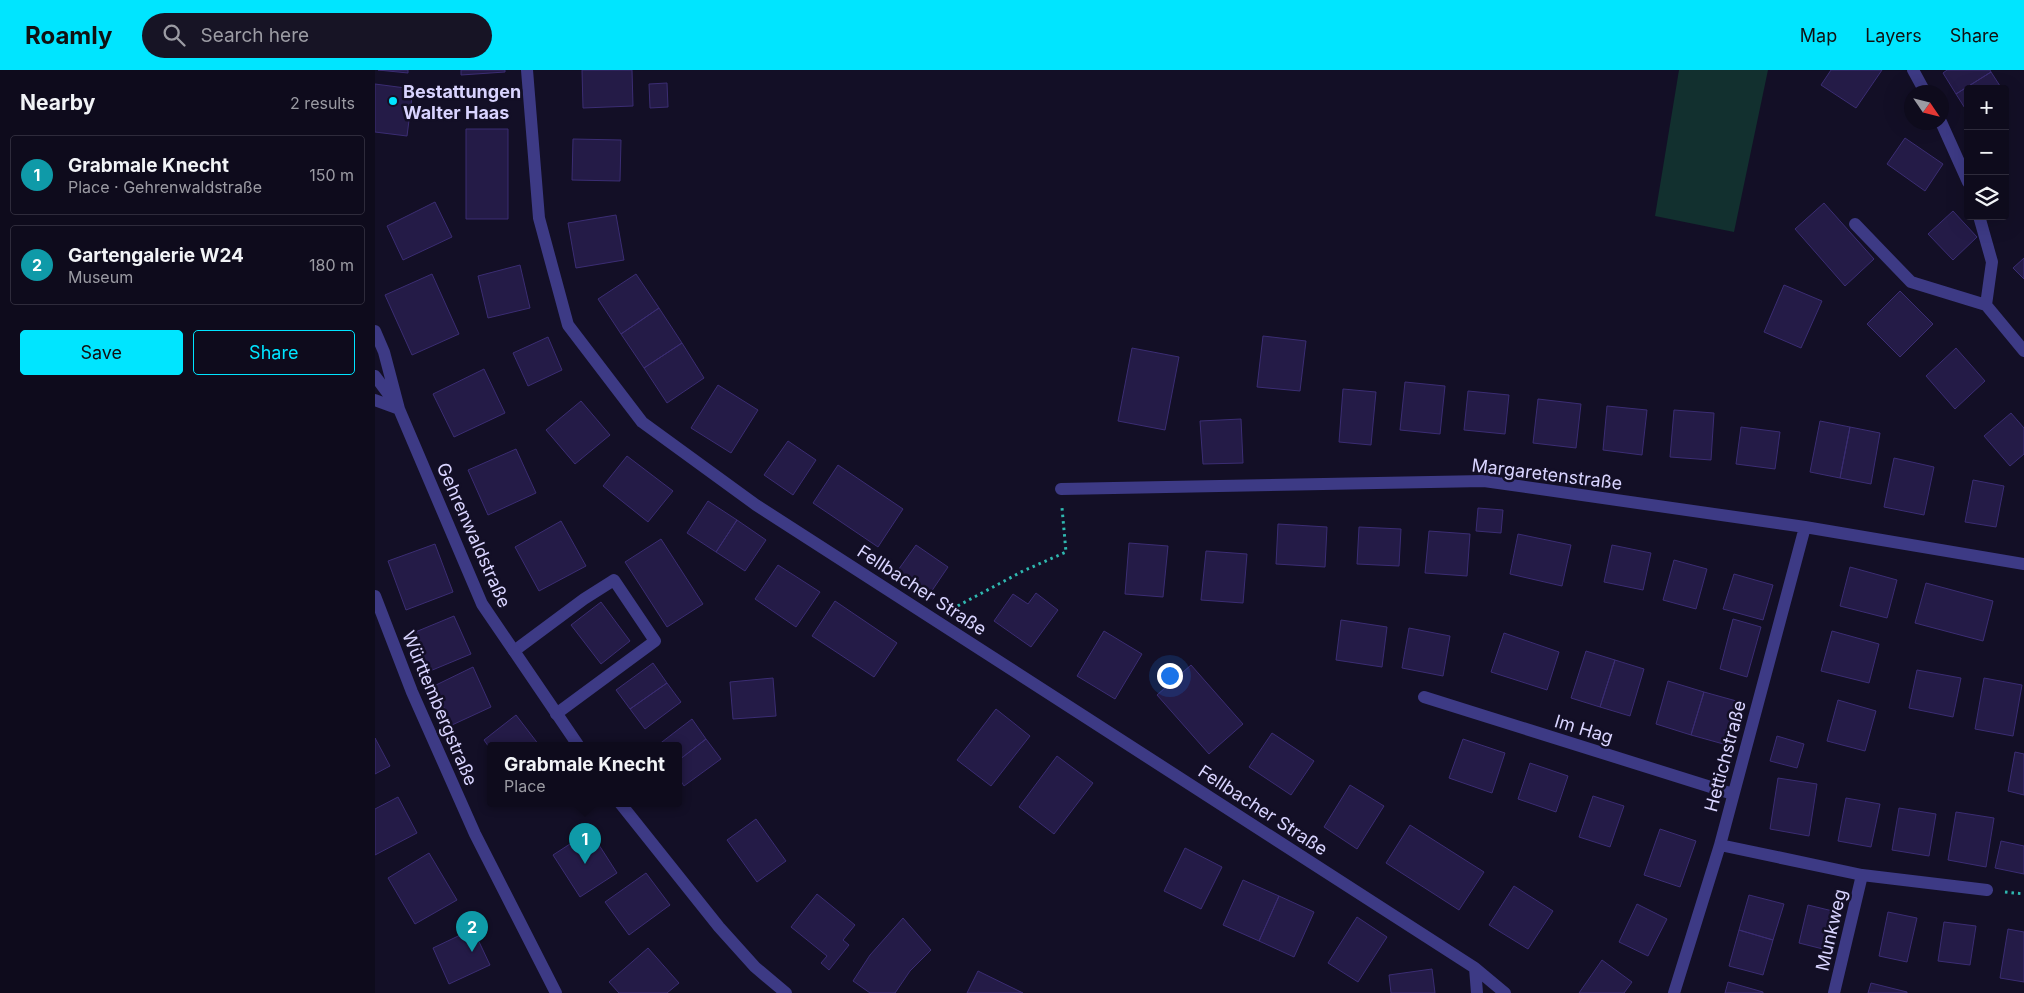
<!DOCTYPE html>
<meta charset="utf-8">
<style>
body{margin:0;font-family:Inter,sans-serif;background:#171425;color:#f1f3f6}
.controls{position:absolute;right:15px;top:15px;display:grid;overflow:hidden;border-radius:5px;box-shadow:0 5px 20px #0002}
.controls button{width:45px;height:45px;display:grid;place-items:center;padding:0;border:0;border-bottom:1px solid #2e2b3b;background:#0e0b1c;color:#f1f3f6;font:25px sans-serif}
.compass{position:absolute;left:1529px;top:15px;width:45px;height:45px;border-radius:50%;background:#0e0b1c;box-shadow:0 5px 20px #0002;rotate:125deg}
.you{position:absolute;left:794px;top:605px;width:18px;height:18px;margin:-12px;border:4px solid #fff;border-radius:50%;background:#1a73e8;box-shadow:0 0 0 8px #1a73e833}
.badge{display:grid;place-items:center;width:32px;height:32px;border-radius:50%;background:#00e5ff;color:#fff;font-size:16px;font-weight:700}
.pin{position:absolute;translate:-50% -41px;filter:drop-shadow(0 1px 2px #0008)}
.pin::after{content:'';position:absolute;top:26px;width:18px;height:15px;background:inherit;clip-path:polygon(0 0,100% 0,50% 100%)}
.popup{position:absolute;left:112px;top:672px;width:195px;height:65px;box-sizing:border-box;display:grid;place-content:center;border-radius:5px;background:#0e0b1c;filter:drop-shadow(0 1px 4px #0005);font-size:16px;white-space:nowrap;color:#9b9ba3}
.popup b{font-size:19px;color:#f1f3f6}
.popup::after{content:'';position:absolute;left:50%;top:100%;margin-left:-10px;border:10px solid transparent;border-top-color:#0e0b1c}
.list{margin:0;padding:0;list-style:none}
h2{display:flex;justify-content:space-between;align-items:center;height:65px;margin:0;padding:0 20px;font-size:21px}
h2 small{font-size:16px;font-weight:400;color:#9b9ba3}
.list li{display:grid;grid-template-columns:32px 1fr auto;gap:15px;align-items:center;box-sizing:border-box;height:80px;margin:0 10px 10px;padding:0 10px;border:1px solid #2e2b3b;border-radius:5px}
.list b{display:block;font-size:19px;white-space:nowrap}
.list p{margin:0;font-size:16px;white-space:nowrap;color:#9b9ba3}
.list em{font-size:16px;font-style:normal;color:#9b9ba3}
.actions{display:flex;gap:10px;padding:15px 20px}
.actions a{flex:1;padding:11px 0;border:1px solid #00e5ff;border-radius:5px;text-align:center;font-size:18px;color:#00e5ff}
.actions .main{background:#00e5ff;color:#111}
.icon{flex:none;width:28px;height:28px;fill:none;stroke:currentColor;stroke-width:2;stroke-linecap:round;stroke-linejoin:round}
.map{position:relative;flex:none;width:1649px;height:923px;overflow:hidden}
header{display:flex;align-items:center;gap:30px;box-sizing:border-box;height:70px;padding:0 25px;background:#00e5ff;color:#111}
header strong{font-size:24px}
nav{display:flex;gap:28px;margin-inline-start:auto;font-size:18px}
.search{width:350px;height:45px;background:#171425;display:flex;align-items:center;gap:12px;box-sizing:border-box;padding:0 18px;border-radius:28px;color:#9b9ba3;font-size:19px}
main{display:flex}
aside{flex:1;background:#0e0b1c}
.map>svg:first-child{display:block}
</style>
<header>
<strong>Roamly</strong>
<div class="search"><svg class="icon" aria-label="search" viewBox="0 0 24 24"><circle cx="10" cy="10" r="6"/><path d="M15 15l6 6"/></svg>Search here</div>
<nav><a>Map</a><a>Layers</a><a>Share</a></nav>
</header>
<main>
<aside>
<h2>Nearby<small>2 results</small></h2>
<ul class="list">
<li><span class="badge" style="background:#0f9aa8">1</span><div><b>Grabmale Knecht</b><p>Place · Gehrenwaldstraße</p></div><em>150 m</em></li>
<li><span class="badge" style="background:#0f9aa8">2</span><div><b>Gartengalerie W24</b><p>Museum</p></div><em>180 m</em></li>
</ul>
<div class="actions"><a class="main">Save</a><a>Share</a></div>
</aside>
<div class="map">
<svg width="1649" height="923" viewBox="0 0 1649 923">
<rect width="100%" height="100%" fill="#130f26"/>
<path fill="#12302f" d="M1304 0H1393L1359 162 1280 146Z"/>
<path fill="#241b47" stroke="#3b2d73" d="M3 0H33V3Z
M86 0H130V2L86 5Z
M207 0H257L258 36 208 38Z
M1456 0H1507L1481 38 1446 15Z
M1572 0H1615L1616 2 1581 24 1568 3Z
M1616 2 1627 19H1593V43L1581 24Z
M292 13 293 37 275 38 274 14Z
M0 14 38 19 32 66 0 62Z
M91 59H133V149H91Z
M1530 68 1568 94 1550 121 1512 94Z
M198 69 246 70 245 111 197 110Z
M60 132 77 167 28 190 12 156Z
M1449 133 1499 189 1470 216 1420 159Z
M1578 141 1602 167 1578 190 1553 164Z
M241 145 249 190 201 198 193 153Z
M1649 188V209L1638 198Z
M145 195 155 238 113 248 103 206Z
M57 204 84 264 37 285 10 225Z
M261 204 284 238 246 264 223 229Z
M1409 215 1447 231 1426 278 1389 262Z
M1525 221 1558 254 1525 287 1492 254Z
M284 238 307 273 269 298 246 264Z
M888 266 931 271 925 321 882 317Z
M173 267 187 300 153 316 138 283Z
M307 273 329 308 292 333 269 298Z
M757 278 804 287 790 360 743 351Z
M1581 278 1610 311 1580 339 1551 306Z
M109 299 130 343 79 367 58 324Z
M1030 312 1070 316 1065 364 1025 360Z
M343 315 383 340 356 383 316 358Z
M968 319 1001 322 996 375 964 372Z
M1093 321 1134 325 1130 364 1089 360Z
M1163 329 1206 334 1201 378 1158 373Z
M206 331 235 365 200 394 171 360Z
M1232 336 1272 340 1267 385 1228 380Z
M1299 340 1339 343 1336 390 1295 387Z
M1636 343 1649 358V384L1635 396 1609 366Z
M866 349 868 393 828 394 825 351Z
M1445 351 1475 357 1465 408 1435 402Z
M1366 357 1405 362 1400 399 1361 394Z
M1475 357 1505 363 1496 414 1465 408Z
M413 371 441 390 418 425 389 405Z
M141 379 161 423 113 445 93 400Z
M252 386 298 421 273 452 228 416Z
M1519 388 1559 397 1549 445 1509 437Z
M463 395 528 439 503 477 438 433Z
M1598 410 1629 416 1621 457 1590 452Z
M333 431 362 450 341 482 312 463Z
M1103 438 1128 440 1126 463 1101 461Z
M362 450 391 470 370 501 341 482Z
M186 451 211 496 164 521 140 477Z
M903 454 952 457 950 497 901 494Z
M984 457 1026 459 1024 496 982 494Z
M1054 461 1095 464 1092 506 1050 503Z
M1143 464 1196 475 1187 516 1135 504Z
M286 469 328 534 292 557 250 492Z
M754 473 793 476 788 527 750 524Z
M60 474 78 522 31 540 13 491Z
M541 475 573 497 554 525 521 503Z
M1237 475 1276 483 1268 520 1229 512Z
M831 481 872 484 868 533 826 530Z
M1299 490 1332 499 1321 539 1288 530Z
M403 495 445 522 421 557 380 529Z
M1475 497 1522 510 1512 548 1465 536Z
M1359 504 1398 515 1388 550 1348 539Z
M1551 513 1618 531 1608 571 1540 553Z
M661 523 683 540 656 577 619 551 638 524 653 534Z
M460 531 522 573 499 607 437 566Z
M226 532 255 571 226 594 196 555Z
M79 546 96 584 55 601 38 563Z
M1358 549 1386 557 1372 607 1345 599Z
M966 550 1012 557 1007 597 961 590Z
M1034 558 1075 566 1068 606 1027 598Z
M729 561 767 584 740 629 702 606Z
M1457 561 1504 574 1494 613 1446 601Z
M1129 563 1184 582 1172 620 1116 602Z
M1211 581 1240 590 1225 637 1196 628Z
M1240 590 1269 599 1255 646 1225 637Z
M278 593 292 613 255 639 241 620Z
M816 595 868 654 834 684 782 625Z
M98 597 116 637 77 655 59 616Z
M1542 600 1586 608 1578 647 1534 638Z
M398 608 401 646 358 649 355 612Z
M1609 608 1647 615 1638 666 1600 659Z
M1293 611 1329 622 1316 665 1281 654Z
M292 613 306 632 270 659 255 639Z
M1329 622 1365 632 1352 675 1316 665Z
M1463 630 1501 641 1490 681 1452 671Z
M621 639 655 666 616 716 582 690Z
M141 645 164 675H116V680L109 670Z
M317 649 331 669 304 690V675H283Z
M897 663 939 691 916 725 874 697Z
M1402 666 1429 674 1422 698 1395 691Z
M0 668 15 696 0 704Z
M331 669 346 689 309 716 304 708V690Z
M1088 669 1130 683 1117 723 1074 708Z
M1640 682 1649 684V725L1633 721Z
M682 686 718 713 679 764 644 737Z
M1155 693 1193 706 1181 742 1143 729Z
M1403 708 1442 714 1434 766 1395 759Z
M975 715 1009 736 982 779 949 757Z
M1218 726 1249 736 1235 777 1204 767Z
M23 727 42 763 0 785V739Z
M1471 728 1505 734 1496 777 1463 771Z
M1524 738 1561 744 1554 786 1517 780Z
M1581 742 1619 748 1611 797 1573 790Z
M381 749 411 791 382 812 352 770Z
M1035 755 1109 802 1084 840 1011 793Z
M1285 759 1321 771 1305 817 1269 805Z
M215 761 242 803 205 827 178 785Z
M1626 771 1649 776V804L1620 798Z
M810 778 847 797 826 839 789 821Z
M54 783 82 830 40 854 13 808Z
M271 803 295 835 254 865 230 832Z
M868 810 904 826 884 871 848 855Z
M1139 816 1178 841 1153 879 1114 855Z
M442 824 480 855 468 870 474 875 454 900 446 893 452 886 416 857Z
M1374 825 1409 834 1398 870 1364 860Z
M904 826 939 842 919 887 884 871Z
M1262 834 1292 849 1273 886 1244 872Z
M1433 835 1466 843 1456 881 1424 873Z
M1513 842 1542 848 1532 892 1504 886Z
M982 847 1012 867 983 912 953 893Z
M528 848 556 880 535 901 520 923H495L478 911 495 885Z
M1569 852 1601 856 1595 895 1563 891Z
M98 859 115 895 74 914 58 878Z
M1633 859 1649 862V912L1625 908Z
M1364 860 1398 870 1388 905 1354 896Z
M273 878 304 913 292 923H244L234 912Z
M1227 890 1257 912 1249 923H1204Z
M1057 899 1060 923H1016L1014 905Z
M603 901 648 923H592Z
M1353 912 1388 922V923H1350Z
M1496 913 1532 922V923H1493Z"/>
<g fill="none" stroke-linecap="round" stroke-linejoin="round">
<path stroke="#2fb8b0" stroke-width="3" stroke-dasharray="2.5 4" stroke-linecap="butt" d="M577 539 648 501 691 482 687 438
M1630 822 1649 824"/>
<path stroke="#3d3a85" stroke-width="12" d="M139 581 209 529 239 510 280 571 181 644"/>
<path stroke="#3d3a85" stroke-width="12" d="M152 0 164 148 193 255 267 352 381 435 1100 898 1130 923
M1538 0 1550 22
M1566 52 1593 112
M1604 146 1617 192 1611 235 1649 281
M1480 154 1536 212 1611 235
M0 261 9 282 24 339 107 534 203 675
M0 306 20 333
M0 330 24 339
M686 419 1109 411 1430 457 1649 494
M1049 627 1358 724
M245 733 344 857 380 897 411 923
M1345 775 1487 805 1612 820
M1100 898 1102 923
M1299 923 1345 775 1430 457
M1459 923 1487 805"/>
<path stroke="#3d3a85" stroke-width="12" d="M0 526 37 622 100 764 181 923"/>
</g>
<circle fill="#00e5ff" stroke="#130f26" stroke-width="2" cx="18" cy="31" r="5"/>
<g text-anchor="middle" dominant-baseline="central" stroke-width="5" stroke-linejoin="round" paint-order="stroke">
<g font-size="18" font-weight="bold" fill="#d9d4ff" stroke="#130f26" text-anchor="start">
<text x="28" y="21">Bestattungen<tspan x="28" dy="21">Walter Haas</tspan></text>
</g>
<g font-size="18" fill="#d9d4ff" stroke="#130f26">
<text transform="translate(1172 404) rotate(7)">Margaretenstraße</text>
<text transform="translate(99 465) rotate(66)">Gehrenwaldstraße</text>
<text transform="translate(547 520) rotate(33)">Fellbacher Straße</text>
<text transform="translate(65 638) rotate(67)">Württembergstraße</text>
<text transform="translate(1209 659) rotate(17)">Im Hag</text>
<text transform="translate(1350 686) rotate(-75)">Hettichstraße</text>
<text transform="translate(888 740) rotate(33)">Fellbacher Straße</text>
<text transform="translate(1456 860) rotate(-77)">Munkweg</text>
</g>
</g>
</svg>
<div class="controls">
<button>+</button>
<button>−</button>
<button><svg class="icon" aria-label="layers" viewBox="0 0 24 24"><path d="M12 4l9 5-9 5-9-5zM3 14l9 5 9-5"/></svg></button>
</div>
<svg class="compass" viewBox="-18 -18 36 36"><path d="M0-13l5 13h-10z" fill="#e53935"/><path d="M0 13l5-13h-10z" fill="#9b9ba3"/></svg>
<div class="you"></div>
<div class="pin badge" style="left:210px;top:794px;background:#0f9aa8">1</div>
<div class="popup"><b>Grabmale Knecht</b>Place</div>
<div class="pin badge" style="left:97px;top:882px;background:#0f9aa8">2</div>
</div>
</main>
